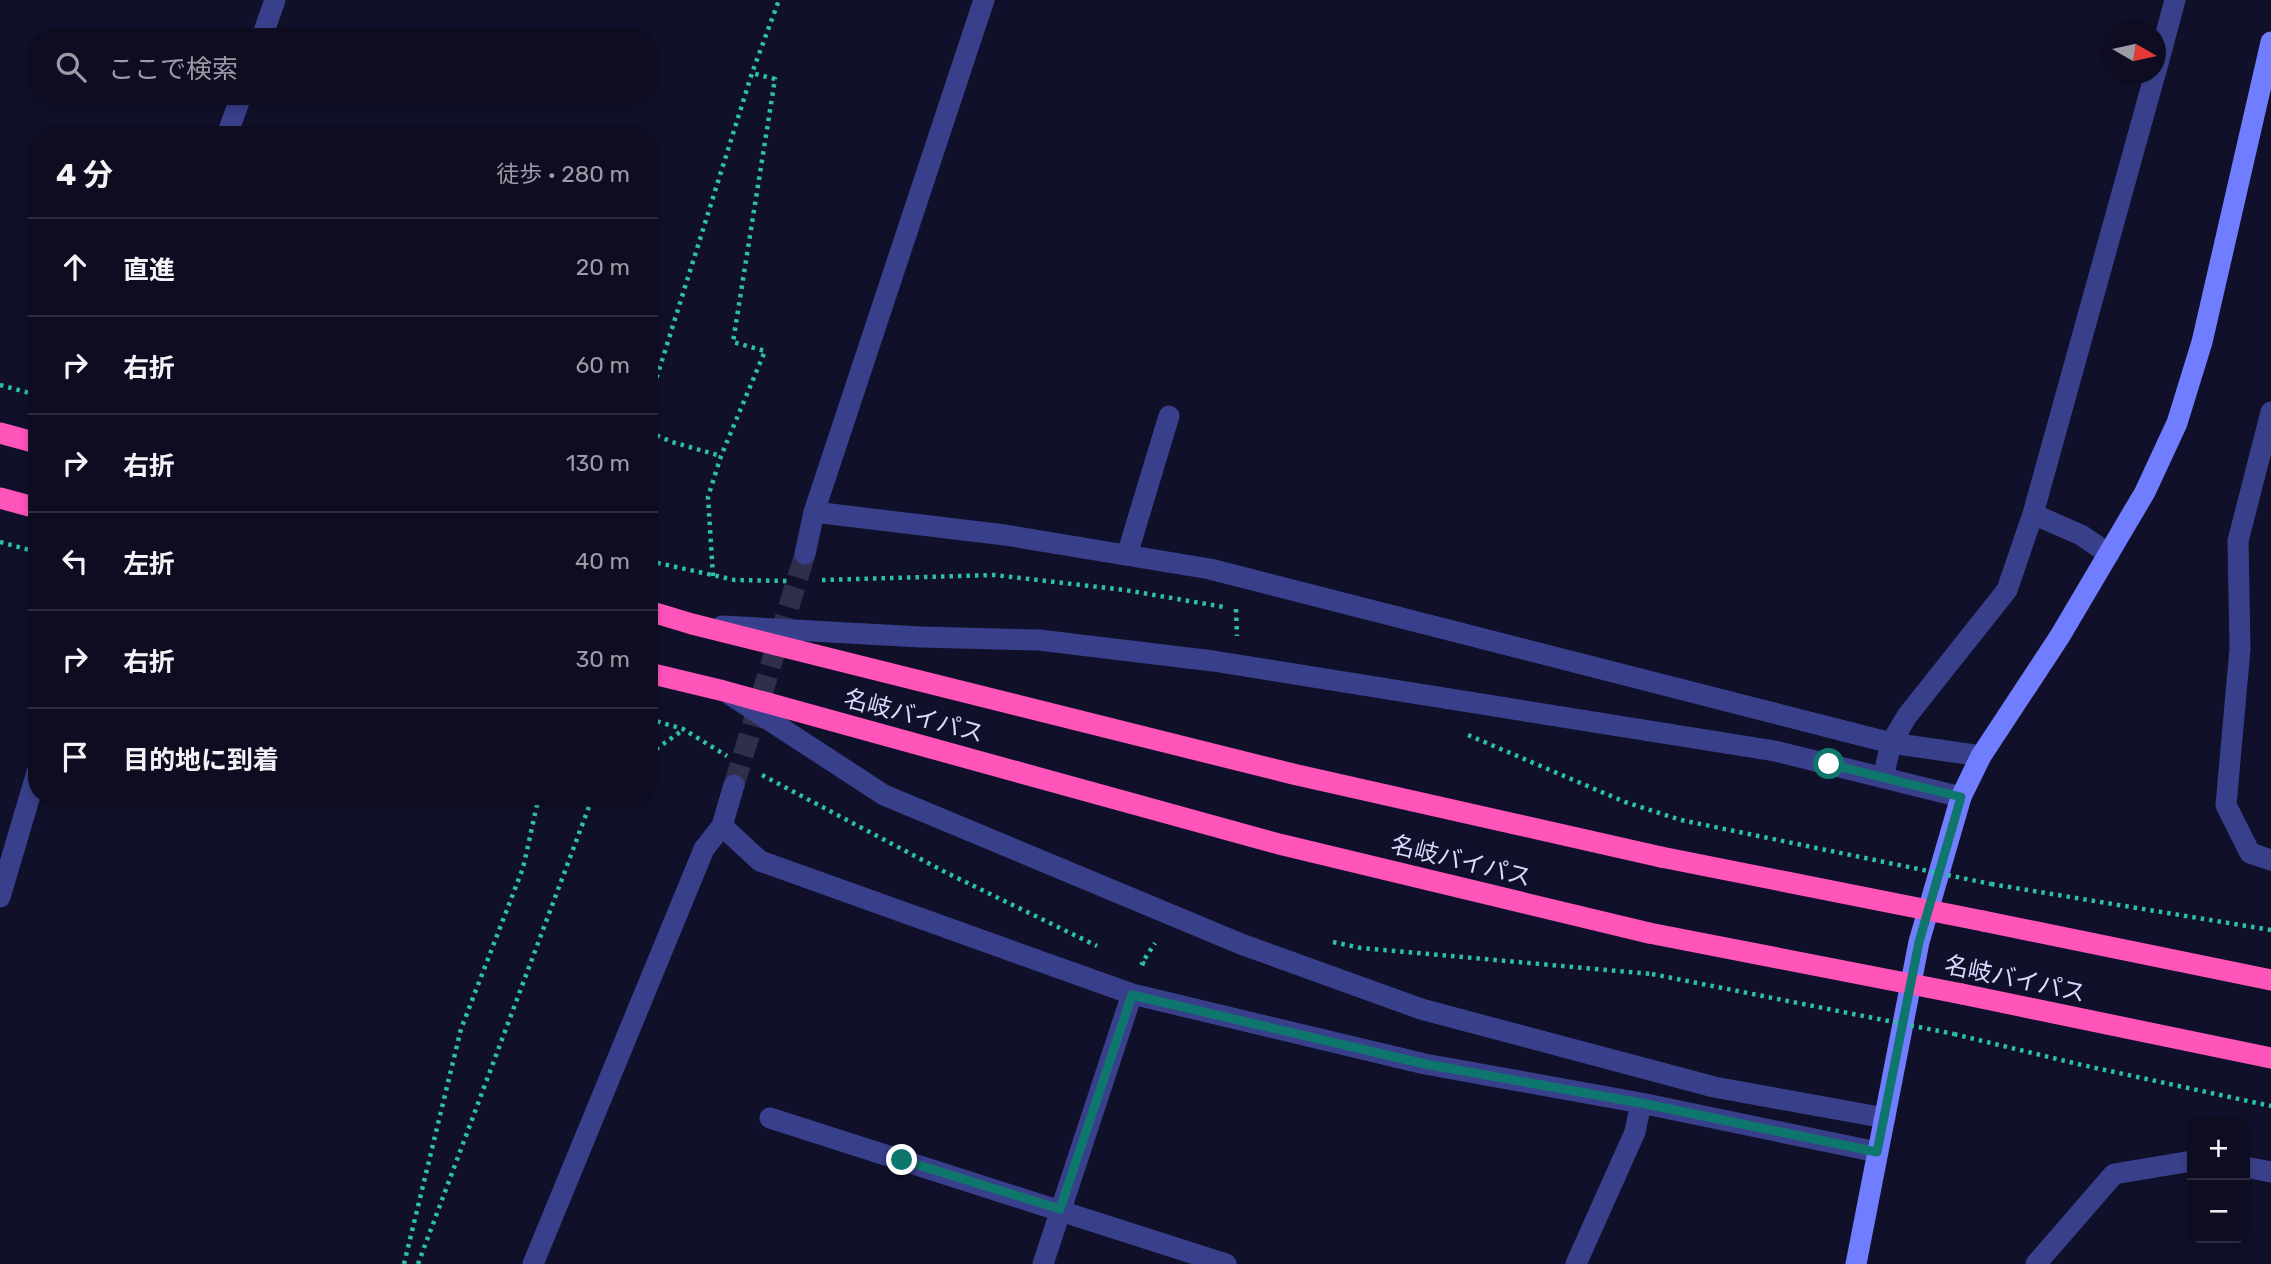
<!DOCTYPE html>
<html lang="ja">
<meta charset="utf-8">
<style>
body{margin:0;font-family:Rubik,"Noto Sans JP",sans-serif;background:#161529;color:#f1f3f6}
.controls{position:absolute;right:21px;bottom:21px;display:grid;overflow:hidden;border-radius:14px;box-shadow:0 4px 10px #0003}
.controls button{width:63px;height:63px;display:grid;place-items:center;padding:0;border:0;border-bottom:2px solid #2d2c3e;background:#0d0c20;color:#f1f3f6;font:35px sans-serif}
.compass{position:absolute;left:2103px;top:21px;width:63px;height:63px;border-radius:50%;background:#0d0c20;box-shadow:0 4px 10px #0003;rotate:99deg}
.stop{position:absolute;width:21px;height:21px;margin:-16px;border:5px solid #0f766e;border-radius:50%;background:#fff}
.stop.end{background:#0f766e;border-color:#fff;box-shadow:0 2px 7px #0008}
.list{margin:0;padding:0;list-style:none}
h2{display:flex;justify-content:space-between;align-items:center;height:91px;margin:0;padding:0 28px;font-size:30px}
h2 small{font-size:23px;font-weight:400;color:#9a9ba5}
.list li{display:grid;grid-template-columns:46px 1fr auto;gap:21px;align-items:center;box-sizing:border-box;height:98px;padding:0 28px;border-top:2px solid #2d2c3e}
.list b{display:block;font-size:26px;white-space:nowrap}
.list em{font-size:23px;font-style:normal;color:#9a9ba5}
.icon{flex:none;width:38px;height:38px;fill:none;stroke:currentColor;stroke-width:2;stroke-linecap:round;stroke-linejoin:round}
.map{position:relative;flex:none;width:2271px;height:1264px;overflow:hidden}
.search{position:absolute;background:#0d0c20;box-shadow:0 4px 10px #0003;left:28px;top:28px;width:630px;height:77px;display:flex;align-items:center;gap:18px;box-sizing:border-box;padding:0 24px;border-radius:28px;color:#9a9ba5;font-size:26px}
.panel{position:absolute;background:#0d0c20;box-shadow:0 4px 10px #0003;left:28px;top:126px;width:630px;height:679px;border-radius:28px}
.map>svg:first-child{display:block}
</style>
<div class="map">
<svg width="2271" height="1264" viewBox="0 0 2271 1264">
<rect width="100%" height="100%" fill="#11102b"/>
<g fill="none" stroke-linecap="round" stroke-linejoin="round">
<path stroke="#2f2e4b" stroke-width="21" stroke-dasharray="21 10" stroke-linecap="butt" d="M734 785 805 554"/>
<path stroke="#2cc1a6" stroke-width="4.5" stroke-dasharray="3.5 5" stroke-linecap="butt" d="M0 385 37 395
M649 402 752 73 779 0
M649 432 672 442 721 456
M0 542 37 552
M649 561 735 580 789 581
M713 576 708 497 721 456 765 351 733 342 775 79 752 73
M822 580 994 575 1125 590 1224 607
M1236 609 1237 636
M649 719 683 729 727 756
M1468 735 1625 802 1681 820
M649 754 683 730
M762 775 947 873 1097 946
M1991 884 2271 930
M1333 942 1361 948 1652 974
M1145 964 1142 963 1155 943
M1954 1034 2082 1065 2271 1106
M404 1264 461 1029 523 868 539 796
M418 1264 593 796"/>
<path stroke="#39408b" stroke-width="21" d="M262 37 275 0
M2156 71 2175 0
M227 135 241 96
M2271 412 2238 541 2240 649 2226 805 2250 853 2271 860
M814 512 1005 535 1210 569 1891 743 1981 756
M805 554 814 512 984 0
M2109 554 2081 535 2033 514 2155 74
M1127 555 1169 416
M722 626 921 637 1039 640 1213 661 1775 751 1961 797
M729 694 884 795 1241 944 1421 1009 1714 1087 1885 1118
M1883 778 1891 743 1907 716 2007 590 2033 514
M722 826 760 861 1132 994 1425 1064 1641 1103 1877 1152
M0 897 37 772
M770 1118 1226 1264
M2245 1167 2271 1172
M533 1264 704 849 722 826 734 785
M1043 1264 1132 994
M1576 1264 1635 1132 1641 1103
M2036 1264 2114 1174 2192 1161"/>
<path stroke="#707dff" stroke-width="21" d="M1856 1264 1919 942 1961 797 1981 756 2060 636 2145 492 2177 423 2202 342 2271 42"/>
<path stroke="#ff54ba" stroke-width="21" d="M0 433 37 443
M0 498 37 508
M649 611 692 624 1293 774 1661 857
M649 673 724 691 1279 844 1649 933
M1983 921 2271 980
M1962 994 2271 1058"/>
<path stroke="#2cc1a6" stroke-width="4.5" stroke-dasharray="3.5 5" stroke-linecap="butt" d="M1681 820 1991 884
M1652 974 1954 1034"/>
<path stroke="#ff54ba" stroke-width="21" d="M1661 857 1983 921
M1649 933 1962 994"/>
</g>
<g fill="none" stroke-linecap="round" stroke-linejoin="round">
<path stroke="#0f766e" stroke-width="9" d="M902 1160 1060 1209 1132 995 1425 1064 1641 1103 1877 1152 1919 942 1961 797 1829 764"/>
</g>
<g text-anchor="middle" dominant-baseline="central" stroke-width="6" stroke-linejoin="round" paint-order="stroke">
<g font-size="24" fill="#d9d9ff" stroke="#11102b">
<text transform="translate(914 716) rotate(15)">名岐バイパス</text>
<text transform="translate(1461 861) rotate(14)">名岐バイパス</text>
<text transform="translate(2015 979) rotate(12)">名岐バイパス</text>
</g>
</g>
</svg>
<div class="controls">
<button>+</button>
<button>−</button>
</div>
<svg class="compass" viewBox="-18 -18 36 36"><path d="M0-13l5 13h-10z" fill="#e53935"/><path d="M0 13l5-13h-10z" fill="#9a9ba5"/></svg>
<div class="stop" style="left:1829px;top:764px"></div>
<div class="stop end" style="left:902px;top:1160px"></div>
<div class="search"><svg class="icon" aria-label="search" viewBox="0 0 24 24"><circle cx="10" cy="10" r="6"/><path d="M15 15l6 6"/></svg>ここで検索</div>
<section class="panel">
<h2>4 分<small>徒歩 · 280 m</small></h2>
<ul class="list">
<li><svg class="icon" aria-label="ahead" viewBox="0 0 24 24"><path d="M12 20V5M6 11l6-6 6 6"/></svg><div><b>直進</b></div><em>20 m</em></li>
<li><svg class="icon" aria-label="right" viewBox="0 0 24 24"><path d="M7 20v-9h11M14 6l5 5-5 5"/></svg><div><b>右折</b></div><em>60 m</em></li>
<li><svg class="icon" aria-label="right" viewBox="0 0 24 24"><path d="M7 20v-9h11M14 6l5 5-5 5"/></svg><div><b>右折</b></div><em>130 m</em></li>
<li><svg class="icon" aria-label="left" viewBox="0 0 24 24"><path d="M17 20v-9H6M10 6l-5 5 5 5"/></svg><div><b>左折</b></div><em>40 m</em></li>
<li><svg class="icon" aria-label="right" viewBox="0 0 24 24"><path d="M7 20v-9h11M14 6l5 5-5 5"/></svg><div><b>右折</b></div><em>30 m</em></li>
<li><svg class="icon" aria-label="arrive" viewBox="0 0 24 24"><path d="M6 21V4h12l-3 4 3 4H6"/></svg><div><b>目的地に到着</b></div></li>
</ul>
</section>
</div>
